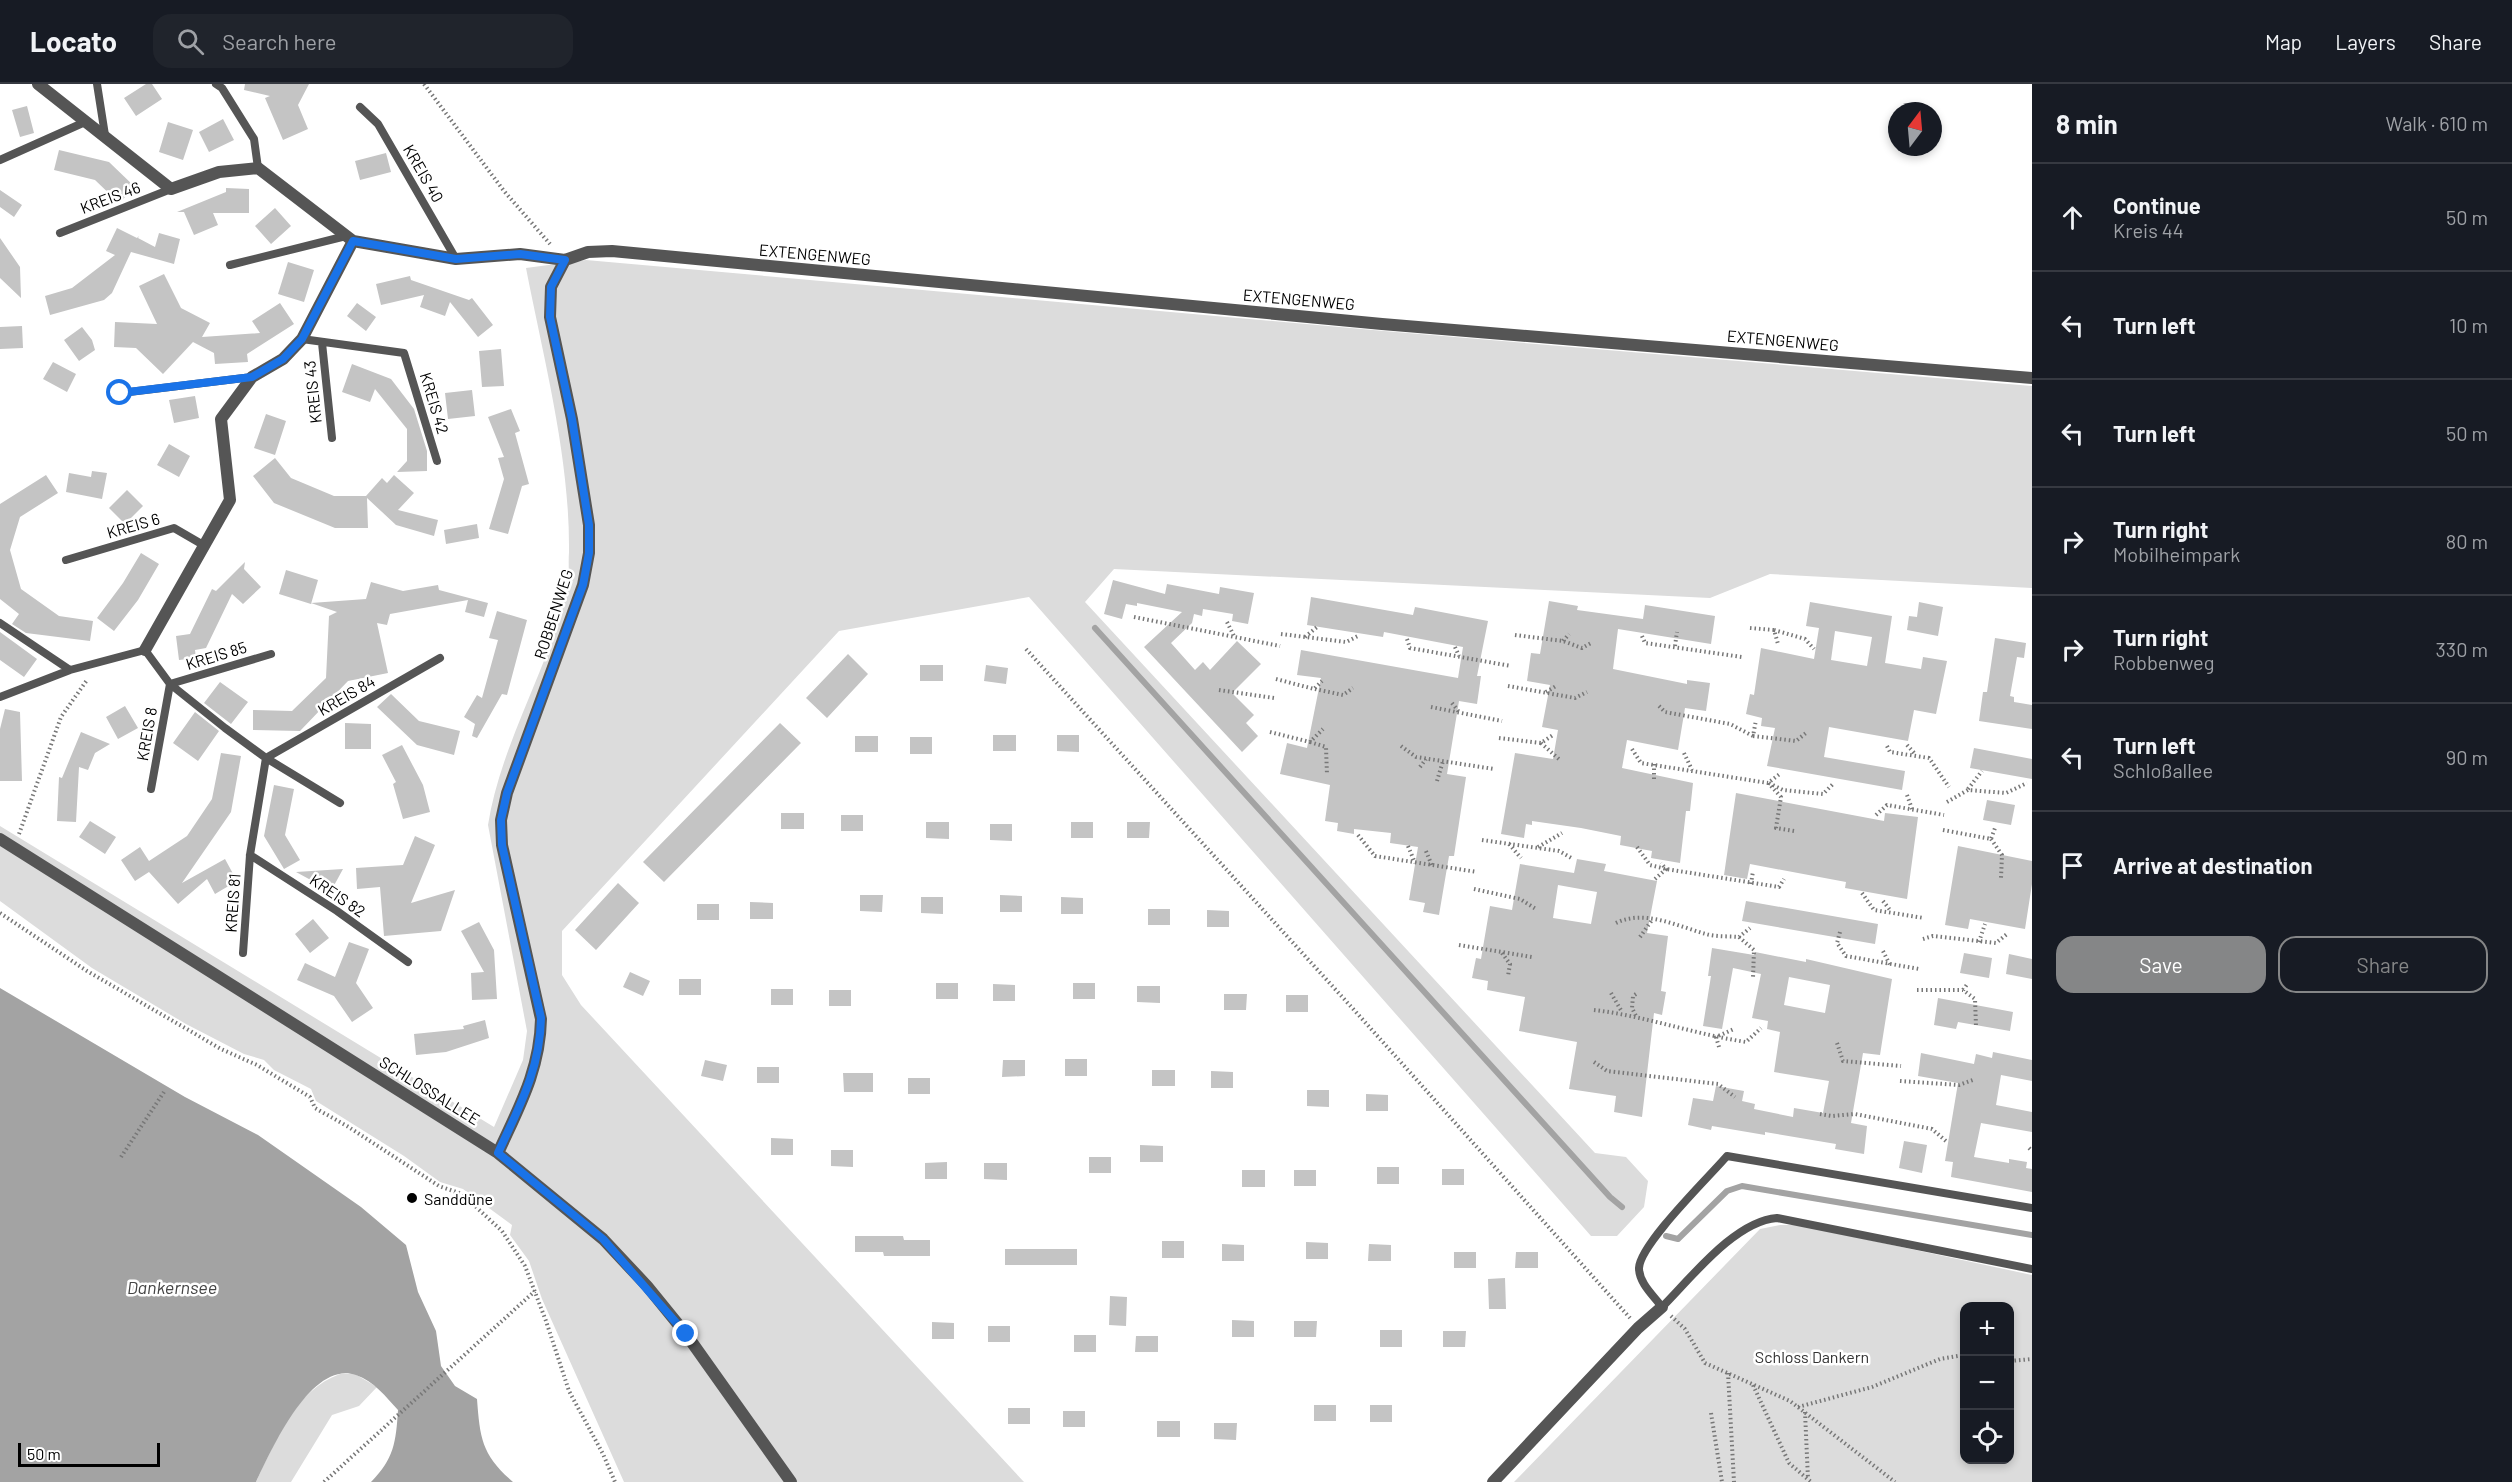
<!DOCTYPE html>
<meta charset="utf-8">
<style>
body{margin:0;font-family:Barlow,sans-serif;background:#20242c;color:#f1f3f6}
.controls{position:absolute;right:18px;bottom:18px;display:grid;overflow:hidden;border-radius:12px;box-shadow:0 3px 9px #0003}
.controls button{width:54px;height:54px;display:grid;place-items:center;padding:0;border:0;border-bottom:2px solid #363941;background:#171b24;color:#f1f3f6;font:30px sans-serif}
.compass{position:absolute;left:1888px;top:18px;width:54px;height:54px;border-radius:50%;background:#171b24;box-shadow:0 3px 9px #0003;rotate:16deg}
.scale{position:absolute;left:18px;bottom:15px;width:142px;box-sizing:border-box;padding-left:6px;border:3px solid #000;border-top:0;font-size:16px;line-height:21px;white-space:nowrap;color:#000;-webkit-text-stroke:4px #fff;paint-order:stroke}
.stop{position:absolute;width:18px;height:18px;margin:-14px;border:4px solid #1a73e8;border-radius:50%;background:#fff}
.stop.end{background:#1a73e8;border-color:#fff;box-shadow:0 2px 6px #0008}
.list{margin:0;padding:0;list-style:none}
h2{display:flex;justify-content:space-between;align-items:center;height:78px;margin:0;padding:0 24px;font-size:26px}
h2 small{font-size:20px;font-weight:400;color:#9ea1a6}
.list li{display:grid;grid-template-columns:39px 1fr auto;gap:18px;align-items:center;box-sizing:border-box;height:108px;padding:0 24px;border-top:2px solid #363941}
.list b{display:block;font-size:22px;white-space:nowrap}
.list p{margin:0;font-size:20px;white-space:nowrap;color:#9ea1a6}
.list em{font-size:20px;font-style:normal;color:#9ea1a6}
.actions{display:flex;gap:12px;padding:18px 24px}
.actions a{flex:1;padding:14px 0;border:2px solid #858687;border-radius:18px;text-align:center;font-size:21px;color:#858687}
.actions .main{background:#858687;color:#fff}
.icon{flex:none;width:33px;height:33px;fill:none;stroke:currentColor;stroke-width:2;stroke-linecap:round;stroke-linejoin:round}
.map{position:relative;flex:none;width:2032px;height:1398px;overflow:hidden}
header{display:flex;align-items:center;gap:36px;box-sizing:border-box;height:84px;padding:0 30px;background:#171b24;border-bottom:2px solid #363941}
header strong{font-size:28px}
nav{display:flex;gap:33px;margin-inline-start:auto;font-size:21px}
.search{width:420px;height:54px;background:#20242c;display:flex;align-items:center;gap:15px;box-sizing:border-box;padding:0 21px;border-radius:18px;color:#9ea1a6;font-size:22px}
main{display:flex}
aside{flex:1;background:#171b24}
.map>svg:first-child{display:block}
</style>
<header>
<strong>Locato</strong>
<div class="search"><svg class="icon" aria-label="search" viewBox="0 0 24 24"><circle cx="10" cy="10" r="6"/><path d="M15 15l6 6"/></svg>Search here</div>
<nav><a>Map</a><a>Layers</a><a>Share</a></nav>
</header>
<main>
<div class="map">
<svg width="2032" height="1398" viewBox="0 0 2032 1398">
<rect width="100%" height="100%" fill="#fff"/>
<path fill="#dcdcdc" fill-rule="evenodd" d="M586 176 1384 247 2032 302V504L1770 490 1710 514 1114 485 1085 518 1595 1069 1626 1073 1648 1097 1644 1123 1617 1152H1591L1029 513 839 547 562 847V891L581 921 1024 1398H624L542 1215 529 1177 510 1151 512 1141 463 1105 440 1098 404 1072 316 1017 311 1005 274 986 264 976 244 970 186 940 92 884 0 817V742L494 1043 523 976 527 947 488 741C500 663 547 586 567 509 570 496 568 481 569 468 570 373 544 277 526 184Z
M1780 1141H1799L2032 1191V1398H1514L1760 1145ZM1964 1222H2010V1376H1964Z
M340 1290H355L377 1303 359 1322 332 1331 291 1398H256C275 1358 295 1306 340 1290Z"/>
<path fill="#a3a3a3" d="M0 904 185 1013 258 1051 361 1123 406 1161 418 1208 436 1247 441 1282 455 1302 477 1315C480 1355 482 1371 513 1398H371C394 1375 396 1358 398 1326 386 1313 374 1297 356 1291 311 1275 271 1367 256 1398H0Z"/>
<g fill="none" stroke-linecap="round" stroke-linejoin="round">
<path stroke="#a3a3a3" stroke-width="6" d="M1095 544 1610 1113 1622 1123
M1666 1152 1678 1155 1727 1107 1742 1102 2032 1151"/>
</g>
<path fill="#c4c4c4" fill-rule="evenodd" d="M146 0H152L162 15 136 32 124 14Z
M245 0H309L298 21 308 45 283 56 265 14 270 12 244 6Z
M27 22 34 49 20 53 12 26Z
M223 35 234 56 209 68 199 48Z
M168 38 193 46 183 76 159 68Z
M59 66 109 78 135 103 119 119 95 96 54 86Z
M386 69 391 88 360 96 355 77Z
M226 104 249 105V129H213L218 141 194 151 184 128H177L226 108Z
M0 106 22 121 14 133 0 123Z
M275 124 291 142 271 160 255 142Z
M117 144 137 154 139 152 138 154 155 163 159 149 180 155 174 180 131 168 112 209 104 216 50 231 45 212 72 204 115 171 106 167Z
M0 154 20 183 21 214 0 194Z
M288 178 314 186 304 218 278 210Z
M164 190 181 224 210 239 202 253 260 249 252 237 280 219 294 240 247 270 248 278 215 280 214 269 193 258 163 290 136 264 114 263 115 238 157 240 139 202Z
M410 192 411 196 469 216 472 214 493 241 478 253 450 218 445 232 420 223 424 211 381 221 376 200Z
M357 219 376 233 366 247 347 232Z
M22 242 23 264 0 265V243Z
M82 243 92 256 95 266 79 277 64 256Z
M501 265 504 302 482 303 479 267Z
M53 278 76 290 67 308 43 295Z
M352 280 391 295 414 325 427 367V387L397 388 407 377V345L375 305 370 318 342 308Z
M472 306 475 332 448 335 445 309Z
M195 312 199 334 174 339 169 316Z
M511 325 520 347 515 349 529 400 522 402 508 450 489 445 504 395 498 374 504 373 488 333Z
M266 330 286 337 275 371 254 364Z
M169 360 190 372 179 393 157 381Z
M275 374 291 394 334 412H366L382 394 387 399 394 391 414 409 398 426 438 436 434 452 396 441 367 414 368 444H335L274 419 253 392Z
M92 387 107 389 102 415 66 408 69 389 91 393Z
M46 391 58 409 20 433 10 466 21 505 59 532 93 537 90 557 26 549 12 540 19 530 0 515V420Z
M127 406 143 422 125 440 109 424Z
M477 440 479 454 446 460 444 446Z
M141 469 159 480 138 516 114 547 97 534 123 499Z
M245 478 244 485 261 503 243 520 232 510 206 564 195 566 196 574 179 576 176 552 190 550 212 505 216 507Z
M286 486 318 496 311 520 279 510Z
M1113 496 1165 510 1167 500 1219 510 1220 503 1254 509 1248 540 1232 537 1233 530 1203 525 1202 532 1194 530 1192 539 1171 559 1195 586 1203 578 1210 586 1237 557 1261 580 1232 609 1254 631 1246 639 1258 652 1242 668 1144 563 1182 528 1137 519V522L1126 520 1122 535 1104 530Z
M371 498 403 507 438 501 439 506 488 519 484 533 465 528 468 516 390 530 387 541 377 539 388 589 348 597 300 647 253 646V626L292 627 326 594 329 532 337 528 311 519 366 515Z
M1311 513 1413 531 1415 523 1488 537 1477 592H1481L1477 620 1459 617 1447 690 1466 693 1454 772H1449L1439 831 1423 828 1425 819 1409 816 1418 763 1390 759 1391 749 1354 745V750L1337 747 1338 739 1325 737 1330 701 1280 690 1287 659 1307 664 1321 594 1297 591 1301 566 1458 594 1463 563 1384 548 1383 553 1307 541Z
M1549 517 1578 522 1577 526 1643 535 1645 521 1715 532 1711 560 1618 545 1613 585 1687 600V596L1710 599 1706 627 1685 624 1678 666 1627 656 1622 684 1693 699 1690 727H1686L1680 779 1651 774 1652 767 1620 761 1621 752 1581 744 1532 737V741L1526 740 1524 754 1501 750 1515 669 1553 675 1558 646 1542 643 1550 601 1527 597 1531 569 1540 570Z
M1810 518 1892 532 1885 579 1921 585 1923 573 1947 577 1936 630 1914 626 1908 657 1829 643 1824 673 1905 687 1902 706 1767 682 1775 644 1761 642 1762 634 1746 630 1750 610 1754 611 1761 564 1814 575 1819 544 1806 542ZM1835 547 1872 553 1867 582 1831 576Z
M1919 518 1943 523 1938 552 1907 546 1909 532 1917 533Z
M497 527 527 536 507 611 502 610 477 654 472 652 475 640 464 633 477 611 482 614 498 556 489 554Z
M0 548 37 575 24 593 0 576Z
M1995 554 2026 559 2024 574 2017 573 2010 612 2014 613V618L2032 621V645L1979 637 1983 608H1987Z
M848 570 868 590 827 634 806 614Z
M920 581H943V597H920Z
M986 581 1008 584 1006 600 984 597Z
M220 598 248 618 231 640 204 619Z
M391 610 419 637 460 647 454 671 417 661 377 623Z
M125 622 138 644 118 655 106 633Z
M5 625 20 628 22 697H0V645Z
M195 628 219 647 198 677 173 659Z
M345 639 371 640V665H345Z
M780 639 801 659 664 798 643 778Z
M81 648 110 660 95 669 88 686 79 683 76 738 57 737 59 693 62 694Z
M993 651H1016V667H993Z
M1057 651H1079V668L1057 667Z
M855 652H878V668H855Z
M910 653H932V670H910Z
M402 661 423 701 430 728 403 735 393 700 396 698 382 671Z
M1974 664 2032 675V695L1970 684Z
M221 669 241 672 231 728 182 799 225 775 237 797 215 810 207 795 178 820 149 788 135 797 121 776 140 763 149 777 187 752 212 715Z
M274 701 294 705 285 751 300 776 284 785 264 752Z
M1736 709 1884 737 1885 729 1918 733 1907 815 1845 804 1846 798 1750 780 1747 795 1724 791Z
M1987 716 2015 721 2011 741 1983 736Z
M781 729H804V745H781Z
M841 731H863V747H841Z
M90 737 116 753 105 770 79 753Z
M926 738H949V755L926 754Z
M1071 738H1093V754H1071Z
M1127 738H1150L1149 754H1127Z
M990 740H1012V757L990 756Z
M415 752 435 761 411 819 455 806 441 847 384 852 380 803 357 805 356 784 403 781Z
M1958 762 2032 777V800L2025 845 1970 835 1968 845 1945 841Z
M1577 775 1606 780 1604 787 1657 797 1647 849 1668 852 1661 907 1666 908 1662 931 1654 929 1642 1033 1614 1028 1616 1012 1569 1005 1577 958 1519 947 1525 913 1487 906 1488 897 1472 894 1476 874 1481 875 1490 822 1512 826 1520 780 1574 789ZM1558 801 1597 808 1591 840 1553 834Z
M343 785 331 807 296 788Z
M618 799 639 819 596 866 575 846Z
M860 811H883L882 828 860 827Z
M1000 811 1022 812V828H1000Z
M921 813H943V830L921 829Z
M1061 813 1083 814V830H1061Z
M1746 817 1878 840 1875 860 1742 837Z
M750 818 773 819V835H750Z
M697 820H719V836H697Z
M1148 825H1170V841H1148Z
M1207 826 1229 827V843H1207Z
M313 835 329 854 310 869 295 850Z
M479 838 494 866 497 915 472 916 471 889 484 888 461 847Z
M349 858 369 865 356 899 373 924 352 938 334 912 297 896 305 879 335 893Z
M1712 864 1754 871 1755 868 1806 878V875L1892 895 1880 971 1863 969 1851 1039 1867 1042 1864 1070 1835 1065 1836 1060 1765 1048V1051L1712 1042 1711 1046 1688 1041 1693 1014 1713 1017 1716 1002 1744 1007 1742 1017 1755 1020 1754 1025 1793 1033 1794 1024 1823 1029 1829 997 1774 988 1780 948 1767 945 1768 937 1752 934 1761 890 1733 884 1722 945 1703 942 1711 892H1708ZM1789 893 1830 901 1825 929 1784 921Z
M1964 869 1992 874 1989 894 1960 889Z
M2009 870 2032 875V895L2006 890Z
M630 888 650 897 643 912 623 903Z
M679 895H701V911H679Z
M936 899H958V915H936Z
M1073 899H1095V915H1073Z
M993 900 1015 901V917H993Z
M1137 902H1160V919L1137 918Z
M771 905H793V921H771Z
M829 906H851V922H829Z
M1224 910H1247L1246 926H1224Z
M1286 911H1308V928H1286Z
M1938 914 2013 928 2010 947 1958 938 1956 945 1934 941Z
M485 936 489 954 446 968 416 971 414 950 464 945 463 942Z
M1993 968 2032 976V997L2001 991 1996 1021 2032 1028V1048L1981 1039 1974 1073 2009 1079V1075L2027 1078 2026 1084 2032 1085V1108L1951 1093 1953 1078 1945 1077 1958 999 1918 992 1921 969 1974 980 1976 970 1992 974Z
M1065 975H1087V992H1065Z
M705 976 727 981 723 997 701 992Z
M1003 976H1025V992L1002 993Z
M757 983H779V999H757Z
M1152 986H1175V1002H1152Z
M1211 987 1233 988V1004H1211Z
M843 989H873V1008H844Z
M908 994H930V1010H908Z
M1307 1006H1329V1023L1307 1022Z
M1366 1010 1388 1011V1027H1366Z
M771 1054 793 1055V1071H771Z
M1904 1057 1927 1061 1922 1089 1899 1084Z
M1140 1061 1163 1062V1078H1140Z
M831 1066H853V1083L831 1082Z
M1089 1073H1111V1089H1089Z
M947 1078V1095H925V1079Z
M984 1079H1007V1096L984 1095Z
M1377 1083H1399V1100H1377Z
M1442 1085H1464V1101H1442Z
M1242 1086H1265V1103H1242Z
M1294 1086H1316V1102H1294Z
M855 1152H903L904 1156H930V1172H884L883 1168H855Z
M1162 1157H1184V1174H1162Z
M1306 1158 1328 1159V1175H1306Z
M1222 1160 1244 1161V1177H1222Z
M1369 1160 1391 1161V1177H1368Z
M1005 1165H1077V1181H1005Z
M1454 1168H1476V1184H1454Z
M1516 1168H1538V1184H1515Z
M1505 1194 1506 1225H1489L1488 1195Z
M1110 1212 1127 1213 1126 1242 1109 1241Z
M1232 1236 1254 1237V1253H1232Z
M1294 1237H1317L1316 1253H1294Z
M932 1238 954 1239V1255H932Z
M988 1242H1010V1258H988Z
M1380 1246H1402V1263H1380Z
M1443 1247H1466L1465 1263H1443Z
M1074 1251H1096V1268H1074Z
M1136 1252H1158V1268H1135Z
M1314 1321H1336V1337H1314Z
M1370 1321H1392V1338H1370Z
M1008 1324H1030V1340H1008Z
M1063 1327H1085V1343H1063Z
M1157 1337H1180V1353H1157Z
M1214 1339H1237L1236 1356 1214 1355Z"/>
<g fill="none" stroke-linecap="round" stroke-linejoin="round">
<path stroke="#777" stroke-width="4" stroke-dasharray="1.5 3" stroke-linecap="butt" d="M424 0 504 107 550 160
M1134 533 1280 562
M1227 538 1234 552
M1750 544 1774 546 1778 560
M1774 546 1805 555 1814 565
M1281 550 1346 558 1358 552
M1515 551 1563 557 1582 564 1591 559
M1642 552 1645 559 1742 573
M1305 553 1317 543
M1407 555 1410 564 1511 582
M1563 557 1569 550
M1675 562 1677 548
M1455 563 1459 572
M1026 565 1355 927 1630 1234
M1276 595 1314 605 1322 597
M1508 602 1575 614 1587 608
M1315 605 1343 611 1353 604
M1219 606 1274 614
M1546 608 1556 602
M1452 619 1459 628
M1659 622 1665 628 1730 640 1753 652 1756 636
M1431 623 1502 637
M1270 648 1310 658 1323 645
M1753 652 1796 657 1806 649
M1499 654 1541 659 1553 651
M1310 658 1326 663 1327 691
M1541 659 1561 677
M1907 661 1916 671
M1401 662 1416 673 1494 685
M1887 662 1890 668 1929 674 1949 703
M1632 665 1641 679 1768 699 1781 689
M1684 669 1692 686
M1654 680V697
M1420 683 1426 675
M1437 697 1443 677
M1769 699 1783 706 1823 710 1833 700
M1771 702 1781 713 1776 744 1794 747
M1968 705 1982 687
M1907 711 1912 725
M1947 718 1968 706 2006 709 2027 699
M1876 731 1887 721 1944 731
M1943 746 1991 755 1995 744
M19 750 61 633 87 596
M1358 751 1375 772 1477 788
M1991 755 2002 771 2001 794
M1482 756 1559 767 1573 775
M1509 760 1521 774
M1408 762 1415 779
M1538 763 1562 749
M1637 763 1650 781 1666 785 1779 803 1784 795
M1426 767 1432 782
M1655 795 1666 785 1661 779
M1751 800 1753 787
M1474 805 1520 815 1536 825
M1862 809 1874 826 1924 834
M1883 817 1890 826
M0 829 87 887 221 965 257 981 310 1013 315 1024 347 1042 439 1102 462 1110 502 1147 525 1182 546 1237 569 1307 603 1370 615 1398
M1616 839C1644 825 1677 842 1706 850 1716 853 1728 852 1739 853L1750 844
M1840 848 1837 859 1846 872 1919 885
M1640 853 1652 836
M1739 853 1754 866 1753 894
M1923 855 1933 852 1996 859 2007 850
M1979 858 1985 840
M1459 861 1532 873
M1883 867 1890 881
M1502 869 1510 880 1508 892
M1917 906H1963L1975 915 1976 942
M1963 906 1968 899
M1611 909 1622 928
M1636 910 1633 912 1632 924 1636 932
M1594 926C1645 932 1694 950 1746 958L1761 944
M1837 959 1843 977 1901 982
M1719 963 1716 953 1734 945
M1594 978 1607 987 1718 1000 1735 1013
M1900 997 1959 1001 1973 996
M1820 1030 1832 1032 1855 1030 1932 1045 1947 1058
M2029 1064 2032 1067
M121 1073 164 1008
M1671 1232 1685 1245 1705 1279 1790 1317 1895 1398
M2010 1277 2032 1275
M1728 1289 1734 1398
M1753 1301 1789 1379 1811 1398
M1798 1323 1872 1303 1940 1275 1964 1271
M1805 1328 1808 1395
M1711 1329 1722 1398
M324 1398 535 1207"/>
<path stroke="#555" stroke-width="8" d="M97 0 105 51
M216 0 222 4 254 55 258 84
M360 23 378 40 456 175
M0 76 85 38
M60 149 171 105
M230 181 346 152
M302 255 404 269 437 377
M322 259 332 354
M121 309 252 293
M66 476 174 444 205 462
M0 539 70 586 145 566 170 600 225 644 266 674 340 719
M0 613 70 586
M151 705 170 600 271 570
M250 771 337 827 408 878
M243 869 250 771 266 674 440 574
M2032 1124 1727 1072C1709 1093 1640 1160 1639 1184 1639 1199 1653 1211 1662 1223 1691 1194 1735 1137 1777 1134L2032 1185"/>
<path stroke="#555" stroke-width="12" d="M38 0 171 105 219 88 258 84 353 157 456 175 520 170 565 176 588 168 612 167 1382 240 2032 294
M145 566 230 416 221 335 252 293 283 275 302 255 353 157
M0 755 498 1069 603 1155 647 1202 686 1250 791 1398
M498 1069C519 1023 540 986 541 935L502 761 501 736 507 709 583 501 589 469V441L572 335 550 233 551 203 565 176
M1493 1398 1638 1244 1662 1223"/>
</g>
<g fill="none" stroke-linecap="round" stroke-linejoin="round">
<path stroke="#1a73e8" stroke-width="8" d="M120 309 252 293 283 275 302 255 353 157 456 175 520 170 565 176 551 203 550 233 572 335 589 441V469L583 501 507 709 501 736 502 761 541 934C540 986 519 1023 498 1069L603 1155 686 1250"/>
</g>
<circle fill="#000" stroke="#fff" stroke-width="2" cx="412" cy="1114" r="6"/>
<g text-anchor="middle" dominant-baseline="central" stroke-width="5" stroke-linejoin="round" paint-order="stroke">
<g font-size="16" fill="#000" stroke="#fff">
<text transform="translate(424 89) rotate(60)">KREIS 40</text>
<text transform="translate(110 113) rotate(-21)">KREIS 46</text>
<text transform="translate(815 170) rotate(5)">EXTENGENWEG</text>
<text transform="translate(1299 215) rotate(5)">EXTENGENWEG</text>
<text transform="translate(1783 256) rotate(5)">EXTENGENWEG</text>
<text transform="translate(312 308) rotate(-96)">KREIS 43</text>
<text transform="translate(435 319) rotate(73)">KREIS 42</text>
<text transform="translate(133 441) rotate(-16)">KREIS 6</text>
<text transform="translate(553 530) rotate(-72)">ROBBENWEG</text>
<text transform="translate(216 571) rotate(-17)">KREIS 85</text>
<text transform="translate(346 611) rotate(-30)">KREIS 84</text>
<text transform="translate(146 650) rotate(-80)">KREIS 8</text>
<text transform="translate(338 811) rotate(34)">KREIS 82</text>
<text transform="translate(232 819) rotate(-86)">KREIS 81</text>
<text transform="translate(430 1006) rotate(32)">SCHLOSSALLEE</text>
</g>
<g font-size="16" fill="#000" stroke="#fff" text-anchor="start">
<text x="424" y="1114">Sanddüne</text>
</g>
<g font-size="16" fill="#333" stroke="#fff">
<text x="1812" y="1272">Schloss Dankern</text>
</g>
<g font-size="18" font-style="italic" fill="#444" stroke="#fff">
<text x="172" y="1203">Dankernsee</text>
</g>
</g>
</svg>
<div class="controls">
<button>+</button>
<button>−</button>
<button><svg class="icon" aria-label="locate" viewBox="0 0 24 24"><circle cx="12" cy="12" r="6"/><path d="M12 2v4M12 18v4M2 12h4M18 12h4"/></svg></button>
</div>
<svg class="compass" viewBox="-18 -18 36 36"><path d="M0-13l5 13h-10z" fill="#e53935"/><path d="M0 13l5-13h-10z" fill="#9ea1a6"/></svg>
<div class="scale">50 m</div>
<div class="stop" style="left:120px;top:309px"></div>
<div class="stop end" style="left:686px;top:1250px"></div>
</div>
<aside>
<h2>8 min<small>Walk · 610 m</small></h2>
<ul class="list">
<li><svg class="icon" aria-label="ahead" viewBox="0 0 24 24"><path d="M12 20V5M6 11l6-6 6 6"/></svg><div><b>Continue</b><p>Kreis 44</p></div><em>50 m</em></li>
<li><svg class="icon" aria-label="left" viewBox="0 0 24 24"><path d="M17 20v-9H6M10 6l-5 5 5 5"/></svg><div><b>Turn left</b></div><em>10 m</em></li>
<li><svg class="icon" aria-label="left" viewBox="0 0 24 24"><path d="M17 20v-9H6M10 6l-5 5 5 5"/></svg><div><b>Turn left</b></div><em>50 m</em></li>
<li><svg class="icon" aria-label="right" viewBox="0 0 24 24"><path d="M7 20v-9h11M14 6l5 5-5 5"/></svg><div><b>Turn right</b><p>Mobilheimpark</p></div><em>80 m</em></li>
<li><svg class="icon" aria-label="right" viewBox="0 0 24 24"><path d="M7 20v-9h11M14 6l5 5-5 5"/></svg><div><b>Turn right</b><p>Robbenweg</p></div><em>330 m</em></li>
<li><svg class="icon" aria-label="left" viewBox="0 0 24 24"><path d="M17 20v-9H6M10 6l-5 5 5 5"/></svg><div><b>Turn left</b><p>Schloßallee</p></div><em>90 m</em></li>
<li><svg class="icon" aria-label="arrive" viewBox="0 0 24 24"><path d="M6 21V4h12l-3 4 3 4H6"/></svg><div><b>Arrive at destination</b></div></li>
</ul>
<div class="actions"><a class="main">Save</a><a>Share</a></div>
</aside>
</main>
